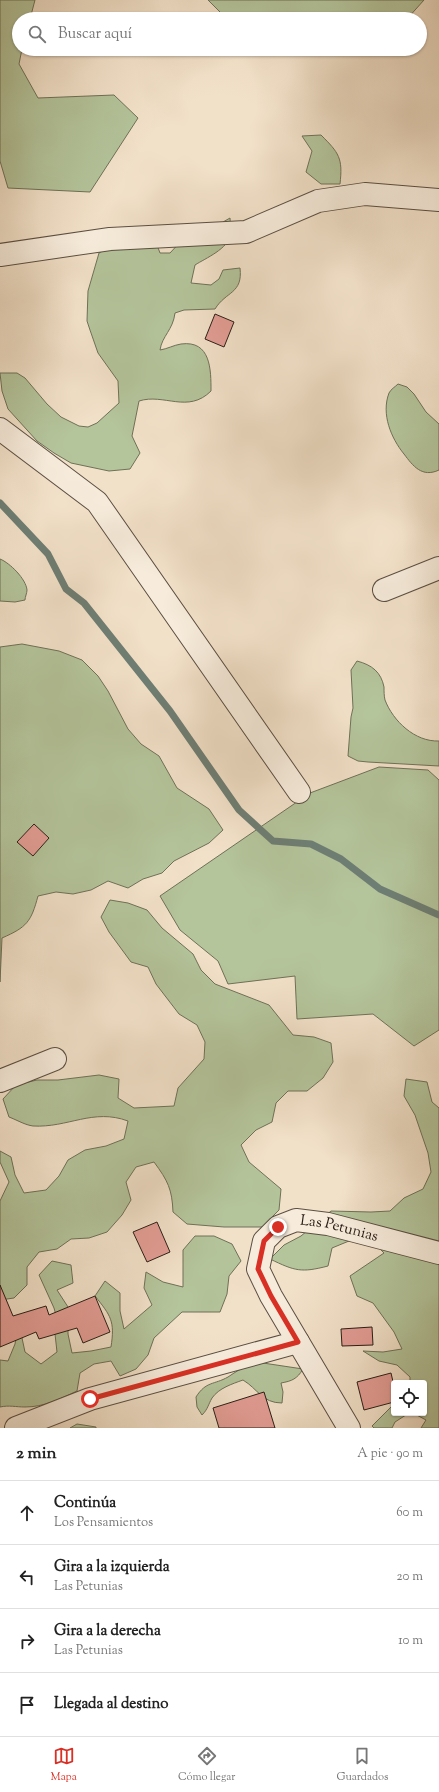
<!DOCTYPE html>
<html lang="es">
<meta charset="utf-8">
<style>
body{margin:0;font-family:"Sorts Mill Goudy",serif;background:#f6f6f6;color:#222}
.controls{position:absolute;right:12px;bottom:12px;display:grid;overflow:hidden;border-radius:4px;box-shadow:0 1px 3px #0004}
.controls button{width:36px;height:36px;display:grid;place-items:center;padding:0;border:0;border-bottom:1px solid #e0e0e0;background:#fff;color:#222;font:20px sans-serif}
.stop{position:absolute;width:12px;height:12px;margin:-9px;border:3px solid #d93025;border-radius:50%;background:#fff}
.stop.end{background:#d93025;border-color:#fff;box-shadow:0 1px 4px #0008}
.list{margin:0;padding:0;list-style:none}
h2{display:flex;justify-content:space-between;align-items:center;height:52px;margin:0;padding:0 16px;font-size:17px}
h2 small{font-size:13px;font-weight:400;color:#767676}
.list li{display:grid;grid-template-columns:26px 1fr auto;gap:12px;align-items:center;box-sizing:border-box;height:64px;padding:0 16px;border-top:1px solid #e0e0e0}
.list b{display:block;font-size:15px;white-space:nowrap}
.list p{margin:0;font-size:13px;white-space:nowrap;color:#767676}
.list em{font-size:13px;font-style:normal;color:#767676}
.icon{flex:none;width:22px;height:22px;fill:none;stroke:currentColor;stroke-width:2;stroke-linecap:round;stroke-linejoin:round}
.map{position:relative;flex:none;width:439px;height:1428px;overflow:hidden}
.search{position:absolute;background:#fff;box-shadow:0 1px 3px #0004;left:12px;right:12px;top:12px;height:44px;display:flex;align-items:center;gap:10px;box-sizing:border-box;padding:0 14px;border-radius:22px;color:#767676;font-size:15px}
.sheet{height:308px;background:#fff}
nav{display:flex;justify-content:space-around;align-items:center;box-sizing:border-box;height:56px;border-top:1px solid #e0e0e0;background:#fff;font-size:11px;color:#767676}
nav a{display:grid;justify-items:center;gap:2px}
nav .on{color:#d93025}
.map>svg:first-child{display:block}
</style>
<div class="map">
<svg width="439" height="1428" viewBox="0 0 439 1428">
<rect width="100%" height="100%" fill="#f2e1c9"/>
<filter id="stains"><feTurbulence type="fractalNoise" baseFrequency=".005" numOctaves="4"/><feColorMatrix values="0 0 0 0 .2 0 0 0 0 .09 0 0 0 0 .02 0 0 0 .5 -.17"/></filter>
<radialGradient id="worn" r=".72"><stop offset=".6" stop-color="#630" stop-opacity="0"/><stop offset="1" stop-color="#630" stop-opacity=".3"/></radialGradient>
<path fill="#b4c49b" stroke="#6e7158" d="M0 0H35L30 19H19V49H22L19 64 38 98 114 95 138 118 90 192 8 188 0 161Z
M208 0H424L407 19H241L223 15Z
M321 135C339 153 343 158 340 184H321L306 172 312 151 302 136Z
M230 218C230 223 231 229 231 234 228 249 206 258 195 265L191 283 211 285 219 279 223 270 240 268C243 294 226 291 215 309L184 310 175 313C173 330 162 336 160 350 167 349 174 345 181 344 211 340 211 370 211 391 188 414 164 393 139 401L132 436 140 453 130 469 109 471 71 463 54 453 37 441 8 409 2 391 0 373H17L25 378 47 404 61 417 79 426 88 427 97 423 119 403 118 381 98 353 90 330 87 321 88 291 99 253 108 248 157 245 160 253H170L183 239 212 237 223 222Z
M398 384 407 387 414 394 426 412 439 424V470C422 478 413 466 404 454 391 438 381 414 389 393 391 389 395 387 398 384Z
M0 559C10 563 26 579 27 590 27 593 25 597 25 600L15 602 0 601Z
M22 644 59 651 82 660 98 676 108 691 128 729 141 744 159 756 177 788 209 809 223 830 209 843 174 861 162 873 143 879 128 888 108 881 91 890 73 894 56 892 38 896C31 922 27 927 2 938L0 982V647Z
M357 661C372 665 381 672 384 687 384 691 384 696 385 700 393 721 415 742 439 741V766L368 762 358 761 348 756 351 717 353 708 351 670Z
M379 767 428 770 439 780V1030L414 1046 373 1014 297 1019 295 976 228 984 218 961 180 930 160 896 310 793Z
M110 900 128 903 147 910 162 928 193 954 201 970 215 984 269 1005 293 1035 314 1037 331 1043 333 1062 323 1078 307 1091H288L276 1103 272 1122 256 1130 241 1145 249 1162 281 1189 279 1210 262 1227H224L187 1224 173 1212C172 1189 168 1181 154 1162L136 1167 126 1182 131 1200 122 1215 107 1232 89 1238 71 1239 57 1249 39 1252 27 1267V1285L14 1298 0 1300V1201L9 1182 0 1162V1151L11 1157 15 1175 24 1193 46 1190 59 1176 68 1160 85 1150 106 1146 124 1139 128 1121C93 1108 68 1128 33 1126 25 1125 17 1120 9 1117L3 1099 16 1085 37 1080H58L99 1075 119 1079 118 1098 134 1108 174 1106 178 1088 204 1059 205 1042 197 1025 179 1014 156 984 148 967 131 962 109 932 101 917Z
M406 1079 427 1082 432 1102 439 1108V1428H421L426 1420 413 1413H424V1383H410V1377L397 1365 379 1361 363 1351 383 1352 402 1349 394 1332 373 1303 357 1296 350 1276 384 1253 372 1241H349L332 1248 328 1266C301 1273 295 1271 270 1259L284 1245 301 1236 331 1211 371 1212 390 1211 404 1198 423 1189 431 1172 428 1153 415 1115 404 1096Z
M195 1236H214L232 1244 241 1261 229 1276 227 1294 220 1312H182L154 1338 148 1355 136 1369 120 1376 111 1361 94 1364 80 1373 77 1391C60 1399 44 1407 25 1407 16 1407 9 1405 0 1407V1360L8 1361 15 1344 18 1326 27 1321 22 1338 25 1352 41 1364 57 1352 55 1334 59 1326 54 1308 39 1275 52 1261 71 1265 73 1283 57 1290 68 1307V1334L72 1353 91 1351 111 1347C115 1321 111 1316 95 1296L105 1281 120 1293V1311L124 1329 152 1305 144 1288 146 1272 163 1282 183 1287V1250Z
M263 1363 303 1369C297 1379 292 1381 281 1383L283 1392 282 1403C262 1403 258 1389 243 1380 232 1384 219 1388 212 1398 208 1405 208 1409 202 1415L197 1407 196 1397C206 1381 214 1385 228 1377 243 1367 245 1366 263 1363Z
M394 1404V1413H409L395 1422 392 1428H374L372 1426Z
M77 1424 96 1427V1428H70Z"/>
<g fill="none" stroke-linecap="round" stroke-linejoin="round">
<path stroke="#6e7e74" stroke-width="7" d="M0 503 48 554 66 589 84 603 170 711 239 810 273 841 311 844 341 859 380 889 439 915"/>
</g>
<path fill="#e39d95" stroke="#291e16" d="M215 314 234 322 224 347 205 339Z
M34 824 49 838 33 856 17 842Z
M157 1222 170 1252 147 1262 133 1232Z
M0 1285 13 1316 46 1306 49 1315 95 1296 110 1332 83 1343 77 1328 39 1339 36 1332 0 1347Z
M372 1327 373 1345 342 1346 341 1329Z
M391 1373 394 1386V1402L364 1410 357 1382Z
M264 1392 275 1428H219L213 1408Z"/>
<g fill="none" stroke-linecap="round" stroke-linejoin="round">
<defs>
<g id="minor">
<path d="M0 255 110 239 246 232 318 201 365 194 439 200"/>
<path d="M0 429 97 502 299 792"/>
<path d="M384 590 439 568"/>
<path d="M0 1081 55 1059"/>
<path d="M16 1428 90 1399 298 1342"/>
<path id="s1" d="M349 1428 271 1296 258 1269 264 1241 278 1227 296 1220 328 1224 439 1253"/>
</g>
</defs>
<use href="#minor" stroke="#5b4f43" stroke-width="24"/>
<use href="#minor" stroke="#f7ecdc" stroke-width="22"/>
</g>
<g fill="none" stroke-linecap="round" stroke-linejoin="round">
<path stroke="#d93025" stroke-width="5" d="M90 1399 298 1342 271 1296 258 1269 264 1241 278 1227"/>
</g>
<g text-anchor="middle" dominant-baseline="central" stroke-width="3.5" stroke-linejoin="round" paint-order="stroke">
<g font-size="15" fill="#291e16" stroke="#f7ecdc">
<text stroke="none"><textPath href="#s1" startOffset="295">Las Petunias</textPath></text>
</g>
</g>
<rect width="100%" height="100%" filter="url(#stains)"/>
<rect width="100%" height="100%" fill="url(#worn)"/>
</svg>
<div class="controls">
<button><svg class="icon" aria-label="locate" viewBox="0 0 24 24"><circle cx="12" cy="12" r="6"/><path d="M12 2v4M12 18v4M2 12h4M18 12h4"/></svg></button>
</div>
<div class="stop" style="left:90px;top:1399px"></div>
<div class="stop end" style="left:278px;top:1227px"></div>
<div class="search"><svg class="icon" aria-label="search" viewBox="0 0 24 24"><circle cx="10" cy="10" r="6"/><path d="M15 15l6 6"/></svg>Buscar aquí</div>
</div>
<section class="sheet">
<h2>2 min<small>A pie · 90 m</small></h2>
<ul class="list">
<li><svg class="icon" aria-label="ahead" viewBox="0 0 24 24"><path d="M12 20V5M6 11l6-6 6 6"/></svg><div><b>Continúa</b><p>Los Pensamientos</p></div><em>60 m</em></li>
<li><svg class="icon" aria-label="left" viewBox="0 0 24 24"><path d="M17 20v-9H6M10 6l-5 5 5 5"/></svg><div><b>Gira a la izquierda</b><p>Las Petunias</p></div><em>20 m</em></li>
<li><svg class="icon" aria-label="right" viewBox="0 0 24 24"><path d="M7 20v-9h11M14 6l5 5-5 5"/></svg><div><b>Gira a la derecha</b><p>Las Petunias</p></div><em>10 m</em></li>
<li><svg class="icon" aria-label="arrive" viewBox="0 0 24 24"><path d="M6 21V4h12l-3 4 3 4H6"/></svg><div><b>Llegada al destino</b></div></li>
</ul>
</section>
<nav>
<a class="on"><svg class="icon" aria-label="map" viewBox="0 0 24 24"><path d="M3 6l6-2 6 2 6-2v14l-6 2-6-2-6 2zM9 4v14M15 6v14"/></svg>Mapa</a>
<a><svg class="icon" aria-label="directions" viewBox="0 0 24 24"><path d="M12 3l9 9-9 9-9-9zM9 14v-3h6M13 9l2 2-2 2"/></svg>Cómo llegar</a>
<a><svg class="icon" aria-label="saved" viewBox="0 0 24 24"><path d="M7 4h10v16l-5-4-5 4z"/></svg>Guardados</a>
</nav>
